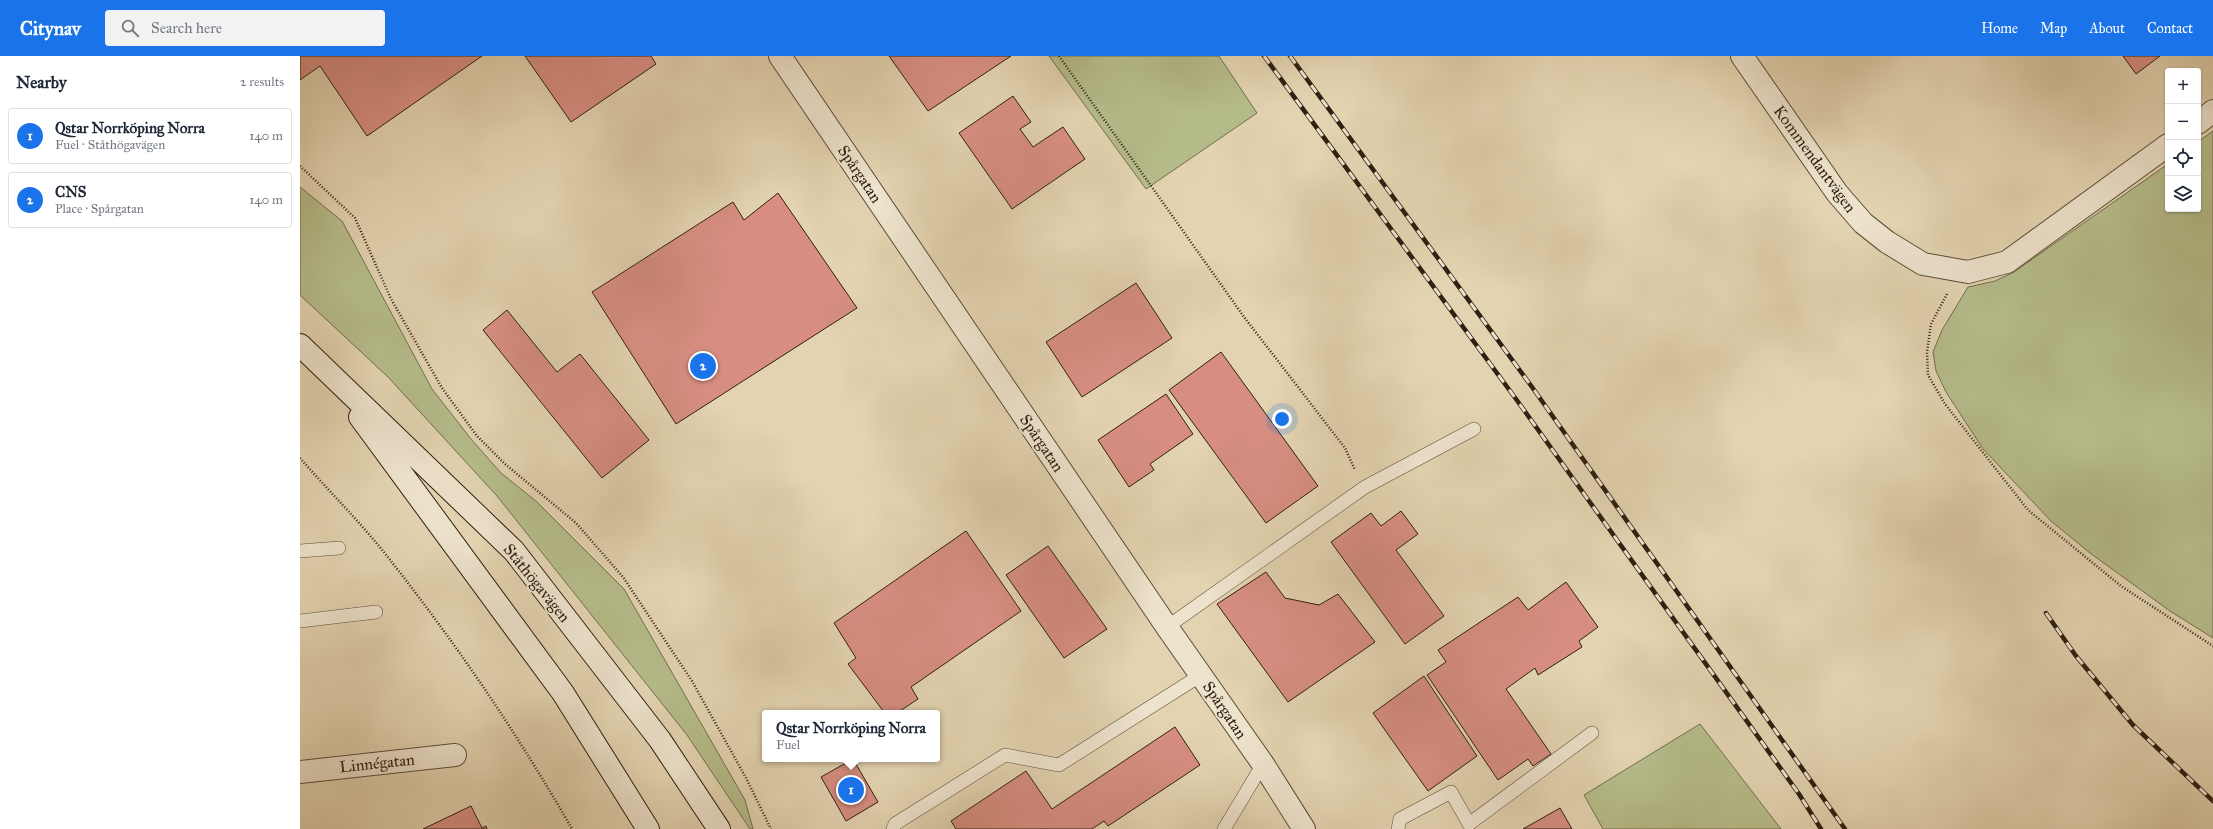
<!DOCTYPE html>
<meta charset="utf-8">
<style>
body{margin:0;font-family:"IM FELL Great Primer",serif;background:#f2f2f3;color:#1f2937}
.controls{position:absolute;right:12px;top:12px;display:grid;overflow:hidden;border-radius:4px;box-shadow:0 1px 3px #0004}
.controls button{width:36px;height:36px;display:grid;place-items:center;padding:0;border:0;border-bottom:1px solid #e0e1e3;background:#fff;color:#1f2937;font:20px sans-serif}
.you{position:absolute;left:982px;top:363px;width:14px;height:14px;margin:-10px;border:3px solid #fff;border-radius:50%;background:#1a73e8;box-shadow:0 0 0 6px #1a73e833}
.badge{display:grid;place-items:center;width:26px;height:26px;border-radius:50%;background:#1a73e8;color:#fff;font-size:13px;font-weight:700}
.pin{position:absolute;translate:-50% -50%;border:2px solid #fff;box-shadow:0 1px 4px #0006}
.popup{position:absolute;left:462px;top:654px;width:178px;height:52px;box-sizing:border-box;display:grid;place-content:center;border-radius:4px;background:#fff;filter:drop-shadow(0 1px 3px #0005);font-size:13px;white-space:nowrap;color:#747a83}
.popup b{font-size:15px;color:#1f2937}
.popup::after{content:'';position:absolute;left:50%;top:100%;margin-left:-8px;border:8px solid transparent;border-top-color:#fff}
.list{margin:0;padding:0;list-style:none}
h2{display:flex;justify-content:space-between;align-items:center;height:52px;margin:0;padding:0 16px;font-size:17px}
h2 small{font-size:13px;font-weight:400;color:#747a83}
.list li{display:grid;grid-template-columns:26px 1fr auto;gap:12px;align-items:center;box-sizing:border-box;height:56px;margin:0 8px 8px;padding:0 8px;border:1px solid #e0e1e3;border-radius:4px}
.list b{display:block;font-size:15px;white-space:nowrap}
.list p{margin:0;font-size:13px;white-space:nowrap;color:#747a83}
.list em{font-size:13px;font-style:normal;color:#747a83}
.icon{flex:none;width:22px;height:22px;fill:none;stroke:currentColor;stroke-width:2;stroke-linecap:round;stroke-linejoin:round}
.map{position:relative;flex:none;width:1913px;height:773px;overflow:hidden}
header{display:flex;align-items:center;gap:24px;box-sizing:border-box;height:56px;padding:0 20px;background:#1a73e8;color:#fff}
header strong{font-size:19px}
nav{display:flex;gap:22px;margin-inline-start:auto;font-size:14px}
.search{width:280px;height:36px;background:#f2f2f3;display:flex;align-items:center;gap:10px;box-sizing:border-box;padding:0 14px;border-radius:4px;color:#747a83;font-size:15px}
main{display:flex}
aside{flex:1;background:#fff}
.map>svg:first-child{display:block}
</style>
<header>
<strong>Citynav</strong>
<div class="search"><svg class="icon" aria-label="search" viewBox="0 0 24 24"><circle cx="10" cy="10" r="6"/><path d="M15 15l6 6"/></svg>Search here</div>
<nav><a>Home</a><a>Map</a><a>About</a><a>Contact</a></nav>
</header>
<main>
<aside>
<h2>Nearby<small>2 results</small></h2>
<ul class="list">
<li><span class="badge">1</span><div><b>Qstar Norrköping Norra</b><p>Fuel · Ståthögavägen</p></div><em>140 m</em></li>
<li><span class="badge">2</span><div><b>CNS</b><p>Place · Spårgatan</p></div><em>140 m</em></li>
</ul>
</aside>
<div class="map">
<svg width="1913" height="773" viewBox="0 0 1913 773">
<rect width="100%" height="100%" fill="#e3d3b0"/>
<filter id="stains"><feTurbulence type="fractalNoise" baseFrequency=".005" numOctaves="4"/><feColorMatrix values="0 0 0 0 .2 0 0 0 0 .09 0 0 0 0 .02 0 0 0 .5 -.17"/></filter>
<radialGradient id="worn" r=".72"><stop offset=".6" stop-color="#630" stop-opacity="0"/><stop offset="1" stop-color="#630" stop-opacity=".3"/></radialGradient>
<path fill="#b5bc8a" stroke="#726e4e" d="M749 0H919L957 57 846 133Z
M1913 75V582L1870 555 1790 497 1751 465 1683 393 1646 336 1636 315 1633 296 1642 274 1668 231 1695 225 1714 216 1868 108V153H1898V86Z
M0 131 42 165 132 333 171 383 201 417 237 446 324 533 445 744 453 773H450L387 679 197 440 88 321 0 239Z
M1400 668 1481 773H1303L1284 739Z"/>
<path fill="#d78e81" stroke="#2e2013" d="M0 0H182L67 80 20 10 0 24Z
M225 0H351L356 8 271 66Z
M589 0H711L628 55Z
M1823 0H1860L1836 18Z
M713 40 731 66 720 73 733 91 763 71 785 103 712 153 659 77Z
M478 137 557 252 376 368 292 236 433 146 444 164Z
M836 227 872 282 782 341 746 286Z
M207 254 257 316 280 298 349 384 302 422 183 274Z
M921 296 1018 430 966 467 869 334Z
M866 338 893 378 850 408 854 414 829 431 798 384Z
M1101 455 1118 478 1096 494 1144 560 1105 588 1031 486 1071 457 1081 470Z
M666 475 721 555 611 631 618 643 597 657 584 656 548 608 556 602 534 567Z
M748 490 807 573 764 602 706 519Z
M966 516 985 542 1019 549 1038 538 1075 586 988 646 917 548Z
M1266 526 1298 571 1279 585 1282 591 1238 619 1235 612 1206 633 1251 698 1233 710 1228 703 1198 724 1127 619 1146 606 1138 594 1218 541 1228 554Z
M1124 620 1177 700 1128 735 1073 657Z
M875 671 900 709 808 770 804 765 792 773H656L651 765 726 715 752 753Z
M553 703 578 746 546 765 521 721Z
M171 750 182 772 186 770 187 773H123Z
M1260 752 1272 773H1223Z"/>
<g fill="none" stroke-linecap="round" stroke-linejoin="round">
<defs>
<path id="lane" d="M0 495 39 492
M0 565 76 556
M867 571 1065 431 1174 373
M593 773 595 768 705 699 759 709 901 619
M924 773 963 708
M1098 773 1100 763 1151 736 1169 768 1292 677"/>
<path id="street" d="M480 0 867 571 963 708 1004 773
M1442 0 1537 137 1563 167 1587 186 1623 208 1668 216 1707 206 1868 89
M1898 67 1913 55
M0 716 155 699"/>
<path id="secondary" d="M0 289 214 495 360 684 419 773
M60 361 263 637 348 773"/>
</defs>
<use href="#lane" stroke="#5b4d3a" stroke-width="14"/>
<use href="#street" stroke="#5b4d3a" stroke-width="24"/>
<use href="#secondary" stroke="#2e2013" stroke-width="24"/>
<path stroke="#2e2013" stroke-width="2.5" stroke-dasharray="1 2" stroke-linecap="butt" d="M759 0 944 261 1045 392 1055 414
M0 110 55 162 91 243 142 332 177 380 205 408 276 467 323 521 392 625 446 722 471 773
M1647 238 1631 268 1627 296 1628 319 1645 348 1728 454 1821 530 1913 590
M0 402C27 433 57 463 83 495 153 583 216 675 272 773"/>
<use href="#lane" stroke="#ede2cc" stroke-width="13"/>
<use href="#street" stroke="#ede2cc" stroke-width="22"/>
<use href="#secondary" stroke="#ede2cc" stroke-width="22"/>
<defs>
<path id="rail" d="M964 0 1216 343 1499 738 1521 773
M990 0 1232 331 1545 773
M1746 557 1776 600 1833 669 1913 745"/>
</defs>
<use href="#rail" stroke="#2e2013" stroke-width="4.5"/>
<use href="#rail" stroke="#ede2cc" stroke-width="3" stroke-dasharray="9" stroke-linecap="butt"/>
</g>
<g text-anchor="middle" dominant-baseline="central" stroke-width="4" stroke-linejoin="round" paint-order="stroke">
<g font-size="16" fill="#2e2013" stroke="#ede2cc">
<text transform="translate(1515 103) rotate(54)">Kommendantvägen</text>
<text transform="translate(560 118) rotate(56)">Spårgatan</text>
<text transform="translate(742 387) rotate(56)">Spårgatan</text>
<text transform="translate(237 527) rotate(51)">Ståthögavägen</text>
<text transform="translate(925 654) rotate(56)">Spårgatan</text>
<text transform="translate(77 707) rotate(-6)">Linnégatan</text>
</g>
</g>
<rect width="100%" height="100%" filter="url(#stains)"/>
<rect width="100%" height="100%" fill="url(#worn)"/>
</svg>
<div class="controls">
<button>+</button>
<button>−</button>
<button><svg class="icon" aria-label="locate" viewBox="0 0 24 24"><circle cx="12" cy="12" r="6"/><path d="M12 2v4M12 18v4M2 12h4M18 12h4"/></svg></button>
<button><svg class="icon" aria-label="layers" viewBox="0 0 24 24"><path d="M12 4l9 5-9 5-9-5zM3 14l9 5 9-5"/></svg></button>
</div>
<div class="you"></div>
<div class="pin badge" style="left:551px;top:734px">1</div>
<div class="popup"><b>Qstar Norrköping Norra</b>Fuel</div>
<div class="pin badge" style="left:403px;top:310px">2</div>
</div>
</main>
